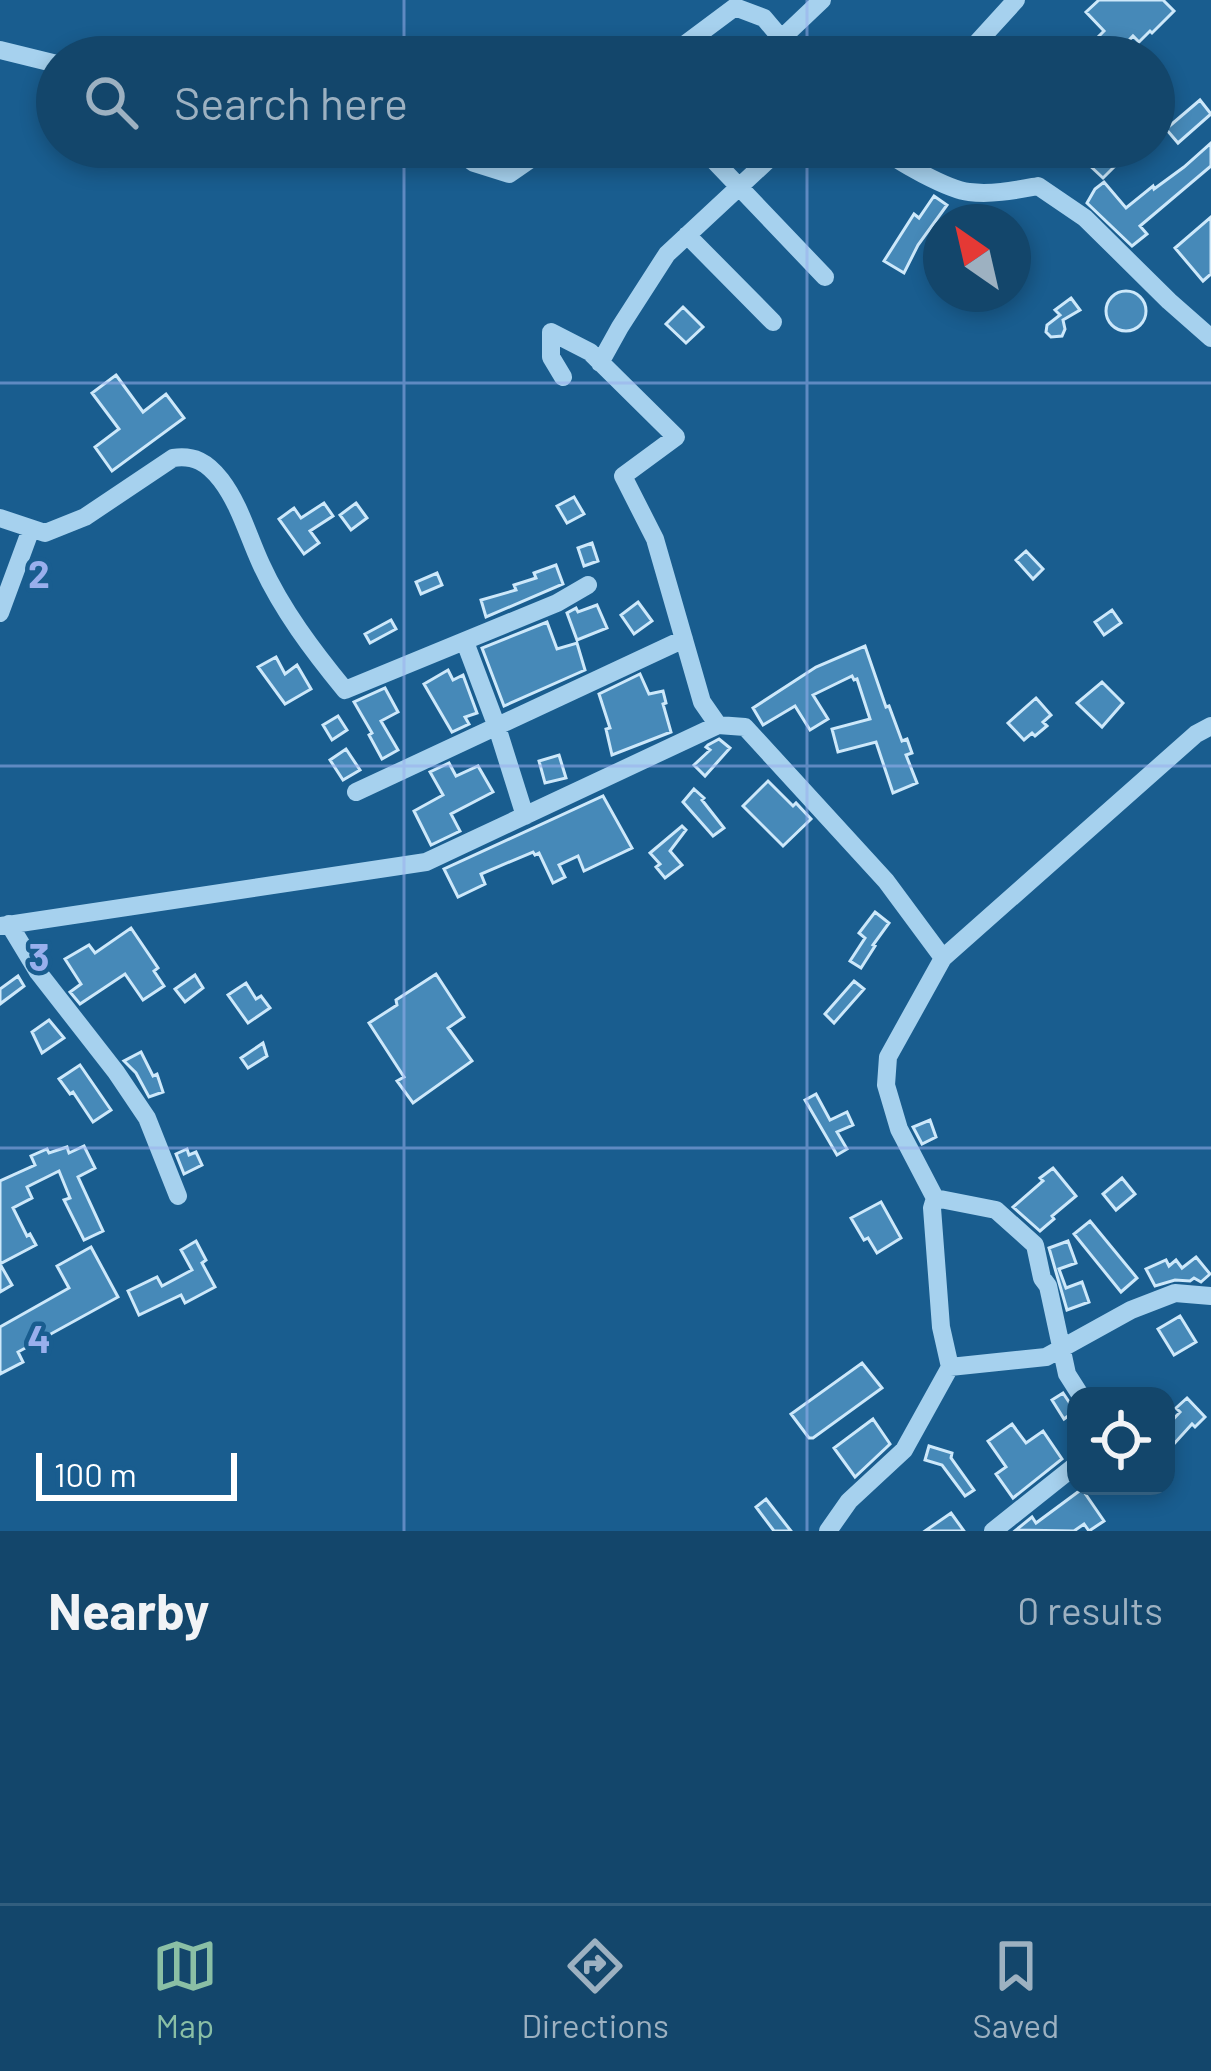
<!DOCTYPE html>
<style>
body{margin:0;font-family:Barlow,sans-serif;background:#205073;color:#f1f3f6}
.controls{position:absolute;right:36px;bottom:36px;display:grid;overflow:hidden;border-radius:24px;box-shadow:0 6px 18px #0003}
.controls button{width:108px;height:108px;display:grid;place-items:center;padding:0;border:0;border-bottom:3px solid #325e7e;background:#13466b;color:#f1f3f6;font:60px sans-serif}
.compass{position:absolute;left:923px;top:204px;width:108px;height:108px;border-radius:50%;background:#13466b;box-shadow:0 6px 18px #0003;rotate:326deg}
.scale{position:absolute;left:36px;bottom:30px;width:201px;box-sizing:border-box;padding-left:12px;border:6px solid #fff;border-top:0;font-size:33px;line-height:42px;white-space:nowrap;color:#fff;-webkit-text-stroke:9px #195d8f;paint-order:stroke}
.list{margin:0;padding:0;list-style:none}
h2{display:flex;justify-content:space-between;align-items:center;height:156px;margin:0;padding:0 48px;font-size:51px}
h2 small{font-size:39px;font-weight:400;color:#9db1c1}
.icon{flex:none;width:66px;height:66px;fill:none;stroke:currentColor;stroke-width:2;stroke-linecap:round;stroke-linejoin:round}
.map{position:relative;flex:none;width:1211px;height:1531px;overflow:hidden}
.search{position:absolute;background:#13466b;box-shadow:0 6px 18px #0003;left:36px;right:36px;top:36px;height:132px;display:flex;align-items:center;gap:30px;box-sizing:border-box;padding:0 42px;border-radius:66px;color:#9db1c1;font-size:45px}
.sheet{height:372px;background:#13466b}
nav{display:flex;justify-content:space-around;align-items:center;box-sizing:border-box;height:168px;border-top:3px solid #325e7e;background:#13466b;font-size:33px;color:#9db1c1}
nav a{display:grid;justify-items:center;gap:6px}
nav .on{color:#8abfa5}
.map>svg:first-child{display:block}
</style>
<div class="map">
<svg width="1211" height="1531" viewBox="0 0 1211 1531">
<rect width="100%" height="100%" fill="#195d8f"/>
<path fill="#4689b8" stroke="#cde8fa" stroke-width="3" d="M1099 0H1163L1174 11 1152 33 1150 31 1139 42 1133 36 1113 57H1078L1104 31 1086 12Z
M1200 100 1211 114 1178 143 1166 129Z
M1211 143V166L1140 226 1147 234 1132 246 1087 203 1095 189 1104 182 1126 208 1153 186 1154 189 1184 167Z
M1101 147H1117L1126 155 1103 178 1086 162Z
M934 196 947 205 918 245 904 273 884 261 914 214 919 218Z
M1211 217V274L1203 281 1175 248Z
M1106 311a20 20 0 1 1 40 0a20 20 0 1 1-40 0Z
M1071 298 1080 310 1063 320 1065 329 1062 336 1051 337 1046 332 1047 325 1060 315 1055 310Z
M683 307 703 327 686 343 666 324Z
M116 375 143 412 166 394 184 418 112 471 95 447 119 429 92 393Z
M574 497 584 514 567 523 557 506Z
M324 503 333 516 310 531 319 543 304 554 279 519 294 508 301 518Z
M356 503 367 518 351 530 340 515Z
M592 543 598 561 584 566 578 548Z
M1026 551 1043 569 1033 579 1016 560Z
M556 565 563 584 486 617 481 600 516 590 514 585 536 578 534 573Z
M437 573 442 585 421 594 416 582Z
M638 602 652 621 634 634 621 615Z
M597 605 607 628 577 640 567 613 576 608 578 612Z
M1112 610 1121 623 1104 635 1095 622Z
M391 620 396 629 370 643 365 634Z
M547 622 557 649 577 643 585 670 504 706 482 648Z
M865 646 886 707 889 706 902 741 907 739 912 753 906 755 917 783 893 793 876 742 838 752 832 729 870 719 857 679 854 680 852 676 813 695 828 719 810 730 795 706 763 725 753 708 816 667Z
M276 657 285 674 297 665 311 689 285 704 258 667Z
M448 670 453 680 463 675 477 713 465 717 469 724 452 732 424 684Z
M640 674 649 694 663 691 666 703 663 704 671 732 612 755 606 729 610 728 599 694Z
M1102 682 1123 703 1102 727 1077 703Z
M385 688 398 712 381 721 398 750 382 759 369 735 372 733 354 702Z
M1036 698 1051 715 1043 722 1047 726 1035 736 1032 733 1024 740 1008 723Z
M338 716 347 730 332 740 323 725Z
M719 739 730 748 705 776 694 765 710 750 706 747 708 745Z
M346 749 360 770 343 780 330 760Z
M559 755 566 778 545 783 539 761Z
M449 763 456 776 478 766 493 792 451 814 460 831 431 845 414 811 443 795 430 772Z
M768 781 793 806 796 803 811 819 783 846 743 806Z
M694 789 704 798 702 800 724 828 713 836 683 802Z
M603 796 632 848 584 871 578 856 559 865 565 877 553 883 539 853 535 855 533 852 481 874 485 884 458 897 444 869Z
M682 826 686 830 670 851 682 865 665 878 656 867 660 864 650 853Z
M875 912 889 923 873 945 875 946 861 968 850 961 865 938 859 933Z
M131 928 158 968 154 971 164 986 143 1000 125 974 80 1004 70 992 81 984 65 959 89 945 95 953Z
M436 974 464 1017 448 1028 472 1061 413 1103 397 1081 404 1077 369 1023 397 1005 396 1000Z
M195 975 203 988 185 1002 175 989Z
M18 976 24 986 0 1004V989Z
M854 981 864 989 834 1023 825 1014Z
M246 983 256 999 261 996 270 1008 248 1023 228 995Z
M49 1020 64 1038 42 1053 32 1032Z
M263 1043 267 1056 248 1068 241 1058Z
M141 1052 153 1076 157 1074 163 1092 149 1097 136 1073 124 1061Z
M80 1065 111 1110 93 1122 73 1092 70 1094 59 1079Z
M816 1094 830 1120 847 1112 853 1125 837 1132 847 1149 837 1155 805 1100Z
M930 1120 936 1137 922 1144 913 1127Z
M84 1146 95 1168 78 1177 103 1231 84 1240 64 1200 70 1198 59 1171 27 1187 32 1198 13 1208 27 1236 30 1234 36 1245 0 1264 12 1285 0 1292V1181L35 1165 31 1156 47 1149 49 1153 67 1147 69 1153Z
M187 1149 189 1155 196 1152 202 1165 184 1174 176 1154Z
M1053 1168 1076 1196 1052 1216 1054 1219 1040 1231 1013 1207 1043 1181 1040 1178Z
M1122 1178 1135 1194 1116 1210 1103 1194Z
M881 1202 901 1238 877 1253 868 1238 864 1240 851 1218Z
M1090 1221 1137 1278 1121 1292 1074 1234Z
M196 1241 206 1260 202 1263 215 1287 185 1303 181 1295 139 1315 128 1291 157 1277 162 1286 192 1270 181 1250Z
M1068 1241 1076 1263 1059 1269 1066 1288 1082 1282 1089 1302 1067 1310 1049 1248Z
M91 1247 118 1297 18 1352 23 1362 0 1374V1327L69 1288 57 1266Z
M1196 1257 1210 1274 1201 1282 1194 1278 1190 1281 1175 1280 1155 1286 1146 1269 1166 1260 1169 1266 1176 1260 1182 1268Z
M1180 1316 1196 1342 1174 1355 1158 1329Z
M862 1363 882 1388 813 1438H809L791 1414Z
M1063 1393 1075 1411 1064 1419 1052 1400Z
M1187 1398 1205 1417 1195 1427 1192 1424 1173 1445 1166 1439V1427L1180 1412 1176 1408Z
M873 1419 890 1444 855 1477 834 1448Z
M1012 1424 1026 1443 1043 1431 1062 1459 1013 1498 996 1474 1006 1467 988 1441Z
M929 1446 952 1453 951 1458 974 1490 965 1496 942 1465 925 1460Z
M1082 1489 1104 1521 1089 1531 1084 1524 1074 1531 1016 1530 1032 1517 1036 1523Z
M766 1499 791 1531H774L756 1507Z
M951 1513 964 1531H925Z"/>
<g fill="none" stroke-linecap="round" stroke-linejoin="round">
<path stroke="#a6d1ee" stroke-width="18" d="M782 38 822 0
M0 50 57 64
M668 57 735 7 764 18 797 57
M964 57 1016 0
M452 147 474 163 509 174 548 147
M701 147 825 277
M881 147C895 161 949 190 969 192 992 195 1016 190 1038 186L1085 218 1169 301 1211 338
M687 235 773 322
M600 363 620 327 667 254 782 147
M563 377 551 357V332L590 352 676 437 623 476 655 539 702 702 718 725
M0 518 45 533 85 517 173 458C194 455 207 462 221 480 240 505 248 536 261 564 282 610 313 651 345 690L557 603 588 585
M0 613 31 529
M465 642 497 727 525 816
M1211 726 1196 734 943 958 888 1057 886 1085 899 1129 935 1198 932 1208 941 1327 950 1367 1046 1357 1131 1310 1175 1293 1211 1296
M356 792 684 639
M9 924 38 972 116 1072 147 1118 178 1196
M0 926 426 862 718 725 745 727 886 881 943 958
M935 1198 996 1210 1035 1245 1042 1278 1048 1286 1067 1374 1081 1396
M828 1531 849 1501 904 1450 950 1367
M993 1531 1076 1465"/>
</g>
<path fill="none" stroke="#99afed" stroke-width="3" stroke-opacity="0.55" d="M404 0V57M807 0V57M404 147V1531M807 147V1531M0 383H1211M0 766H1211M0 1148H1211"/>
<g font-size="39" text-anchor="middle" font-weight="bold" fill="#99afed" stroke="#195d8f" stroke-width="9" stroke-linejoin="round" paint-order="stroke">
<text x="39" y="588">2</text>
<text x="39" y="971">3</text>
<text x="39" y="1353">4</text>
</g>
</svg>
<div class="controls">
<button><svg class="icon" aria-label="locate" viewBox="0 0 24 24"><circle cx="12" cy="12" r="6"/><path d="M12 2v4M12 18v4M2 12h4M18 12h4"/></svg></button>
</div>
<svg class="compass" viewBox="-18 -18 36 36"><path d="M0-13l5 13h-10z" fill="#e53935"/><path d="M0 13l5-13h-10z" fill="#9db1c1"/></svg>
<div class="scale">100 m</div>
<div class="search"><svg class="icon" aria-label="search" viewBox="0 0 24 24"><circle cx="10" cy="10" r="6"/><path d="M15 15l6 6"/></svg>Search here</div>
</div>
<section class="sheet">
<h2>Nearby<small>0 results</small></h2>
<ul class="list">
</ul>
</section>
<nav>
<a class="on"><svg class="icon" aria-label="map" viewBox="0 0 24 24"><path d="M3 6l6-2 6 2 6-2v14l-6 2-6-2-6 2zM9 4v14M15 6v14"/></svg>Map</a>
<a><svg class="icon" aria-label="directions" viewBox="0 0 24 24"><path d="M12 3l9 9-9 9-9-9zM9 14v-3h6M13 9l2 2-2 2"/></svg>Directions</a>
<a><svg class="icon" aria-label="saved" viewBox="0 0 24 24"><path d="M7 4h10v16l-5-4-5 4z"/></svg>Saved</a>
</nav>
